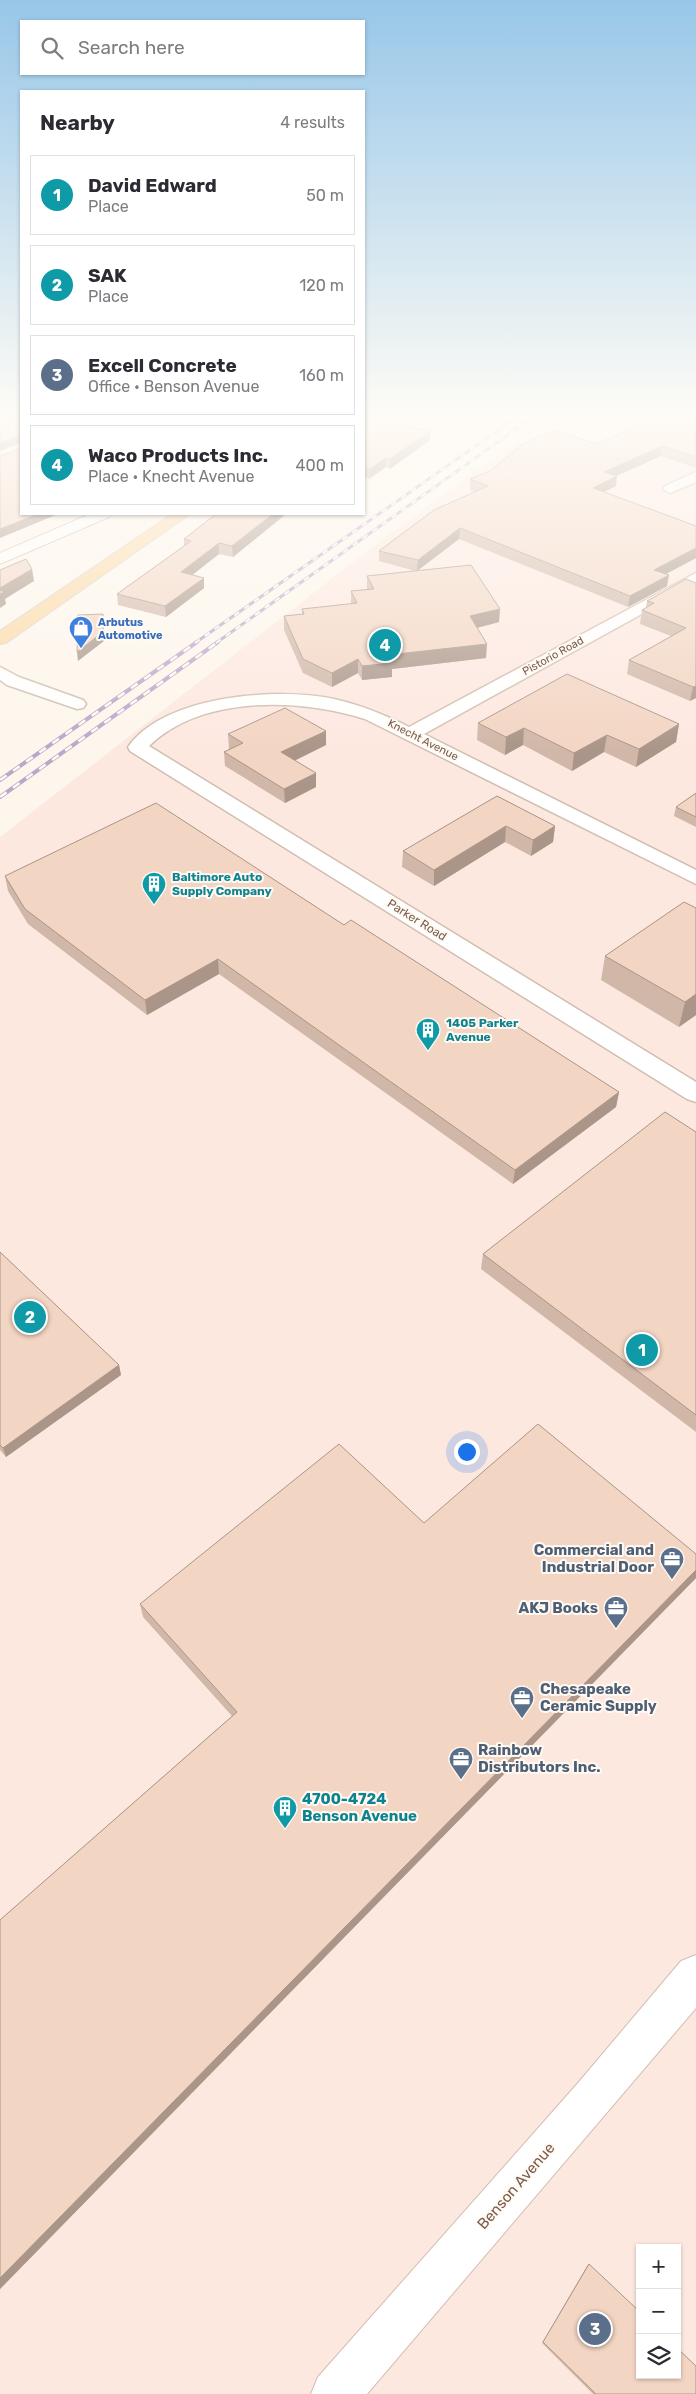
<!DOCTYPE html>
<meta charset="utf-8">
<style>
body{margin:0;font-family:Rubik,sans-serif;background:#f2f2f3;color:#2b2b33}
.controls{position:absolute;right:15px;bottom:15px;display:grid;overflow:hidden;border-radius:0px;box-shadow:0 1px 4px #0004}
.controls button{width:45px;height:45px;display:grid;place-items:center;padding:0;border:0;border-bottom:1px solid #e1e1e2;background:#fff;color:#2b2b33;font:25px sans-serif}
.you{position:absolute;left:466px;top:1451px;width:18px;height:18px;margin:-12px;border:4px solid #fff;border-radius:50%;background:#1a73e8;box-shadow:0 0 0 8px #1a73e833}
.badge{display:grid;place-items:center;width:32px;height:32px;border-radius:50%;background:#e76f51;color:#fff;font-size:16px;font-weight:700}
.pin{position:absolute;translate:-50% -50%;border:2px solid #fff;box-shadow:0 1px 5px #0006}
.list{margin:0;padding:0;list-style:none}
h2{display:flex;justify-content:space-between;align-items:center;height:65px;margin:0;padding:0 20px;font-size:21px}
h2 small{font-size:16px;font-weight:400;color:#7c7c81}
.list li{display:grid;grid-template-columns:32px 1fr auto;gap:15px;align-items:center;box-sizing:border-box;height:80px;margin:0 10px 10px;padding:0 10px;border:1px solid #e1e1e2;border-radius:0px}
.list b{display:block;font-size:19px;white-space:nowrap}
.list p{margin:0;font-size:16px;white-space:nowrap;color:#7c7c81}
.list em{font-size:16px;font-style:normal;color:#7c7c81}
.icon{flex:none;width:28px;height:28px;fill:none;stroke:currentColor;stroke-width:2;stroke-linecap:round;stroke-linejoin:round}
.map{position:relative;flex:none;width:696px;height:2394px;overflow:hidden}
.search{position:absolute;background:#fff;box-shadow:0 1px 4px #0004;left:20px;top:20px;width:345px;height:55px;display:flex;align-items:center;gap:12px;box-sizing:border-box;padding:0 18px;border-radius:0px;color:#7c7c81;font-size:19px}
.panel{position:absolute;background:#fff;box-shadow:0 1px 4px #0004;left:20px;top:90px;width:345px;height:425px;border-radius:0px}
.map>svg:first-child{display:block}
</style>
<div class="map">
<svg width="696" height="2394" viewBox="0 0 696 2394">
<rect width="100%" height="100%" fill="#fdf6ec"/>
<path fill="#fde8e0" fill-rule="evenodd" d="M550 417H696V2394H0V837L392 532ZM640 2248H677V2375H640Z"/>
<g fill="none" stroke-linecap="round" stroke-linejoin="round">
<defs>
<path id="minor" d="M0 418H21V426H0Z
M696 472V482L670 493 663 489 665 486Z
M696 573V584L424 734 696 870V884L365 719C300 698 201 695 149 746L696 1082V1102L687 1099 130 751 128 747C164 695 278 687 334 699 361 705 385 715 409 727Z
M0 667 19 677 83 700 86 704 83 708 77 709 7 685 0 680Z"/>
<path id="tertiary" d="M90 514H111L109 517 0 564V553Z
M696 1955V2008L367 2394H311L318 2377 578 2083 681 1961Z"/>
<path id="primary" d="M172 514H190L6 643 0 644V631Z"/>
</defs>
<use href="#minor" stroke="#d1beb0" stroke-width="3"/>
<use href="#tertiary" stroke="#d1beb0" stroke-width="2"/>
<use href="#primary" stroke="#dad1cd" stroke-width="2"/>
<use href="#minor" fill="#fff" fill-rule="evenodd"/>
<use href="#tertiary" fill="#fff" fill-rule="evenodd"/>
<use href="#primary" fill="#fbd9a5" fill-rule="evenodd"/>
<defs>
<path id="rail-far1" d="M195 643 517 417
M216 643 533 417"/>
<path id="rail" d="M0 780 197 642
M0 797 218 642"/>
</defs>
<use href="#rail-far1" stroke="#b9a8c9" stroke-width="3"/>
<use href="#rail" stroke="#b9a8c9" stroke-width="4"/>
<use href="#rail-far1" stroke="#fffaf3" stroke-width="2" stroke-dasharray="6" stroke-linecap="butt"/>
<use href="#rail" stroke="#fffaf3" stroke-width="2.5" stroke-dasharray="8" stroke-linecap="butt"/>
</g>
<path fill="#d1b7a8" d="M696 417V468L661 456 616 476V486L604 492 696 526V558L665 574 667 586 628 607 459 539 418 570 499 622 477 628 486 658 392 669V677L362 680 358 673 332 687 303 673 284 630V616L302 614V609L351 604V591L367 589V576L415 571 379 561V551L476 492 470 490V479Z
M0 420 17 428 21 435V444L20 443 0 451Z
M364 433 430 440 390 469 386 467 369 479 364 477Z
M286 514 233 557 219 554 192 575 204 588 166 617 118 605 117 594 184 546V539Z
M696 583V698L690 701 627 674 629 660 671 636 640 624 642 610 646 608 647 601Z
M478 723 679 724 676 742 636 767 604 752 572 771 523 745 505 755 477 740Z
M326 731V745L295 760 316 787 285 803 225 766 224 752 230 749H229L228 734Z
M696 793V827L674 816 676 807Z
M497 796 555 826 553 842 531 856 505 842 434 886 402 867 403 851Z
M5 876 344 925 619 1092 616 1107 513 1184 219 974 147 1015 28 924 8 891Z
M696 908V1015L679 1027 601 980 605 956Z
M696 1132V1432L481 1269 483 1254Z
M0 1252 119 1365 121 1375 6 1457 0 1450Z
M424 1523 696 1578 0 2289V1920L232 1716 143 1617 140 1604Z
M589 2264 696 2394H593L542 2343 587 2266Z"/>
<path fill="#aa9588" d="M430 431V440L390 469V459Z
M19 436 20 443 0 451V443Z
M663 446 661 456 603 482 604 472Z
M386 458V467L369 479 370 469Z
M617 476 616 486 592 498 593 488Z
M38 514H58L0 538V529Z
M273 514H286L233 557 232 546Z
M460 528 459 539 417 571 418 560Z
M219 543V554L182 583 181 572Z
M696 548V558L653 581 654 570Z
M32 569 34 581 5 599 6 604 0 608V588Z
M669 575 667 586 628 607 630 596Z
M204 578V588L166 617 165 606Z
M500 609 499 622 469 630 470 616Z
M103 614 104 623V641L78 661 77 652Z
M487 644 486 658 392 669V677L362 680V666L388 655Z
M358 659V673L332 687V673Z
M696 686V698L690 701 693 687Z
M679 724 676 742 636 767 639 749Z
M524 728 523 745 505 755 506 737Z
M326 731V745L282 767 281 752Z
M607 735 604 752 572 771 574 753Z
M316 773V787L285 803 284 789Z
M506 826 505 842 434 886V870Z
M555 826 553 842 531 856 533 840Z
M218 959 219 974 147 1015 145 1000Z
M696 994V1015L679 1027 685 1002Z
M619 1092 616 1107 513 1184 515 1170Z
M119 1365 121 1375 6 1457 3 1448Z
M696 1570V1578L0 2289V2278Z"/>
<path fill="#f3d5c3" stroke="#aa9588" d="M661 417H696V457L663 446 604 472 617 476 593 488 696 526V548L654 570 669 575 630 596 460 528 418 560 379 551 434 510 488 486 470 479 490 471 523 444 555 430 596 444Z
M0 420 14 421 17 426 14 427 18 429 21 435V437L19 436 0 443Z
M382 421 430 431 390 459 386 458 370 469 364 468V433Z
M21 448V514H38L0 529V456Z
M216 514H273L232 546 219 543 181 572 204 578 165 606 117 594 191 541 184 539Z
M26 559 32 569 0 588V570Z
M471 565 500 609 470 616 487 644 388 655 392 663 362 666 358 659 332 673 303 659 284 616 304 614 302 609 357 603 351 591 374 589 367 576Z
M686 579 696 583V686L693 687 629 660 686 628 642 610 654 603 647 601Z
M0 590 4 592 0 594Z
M103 614V632L77 652 78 615Z
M567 674 679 724 639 749 607 735 574 753 524 728 506 737 478 723Z
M285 708 326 731 281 752 316 773 284 789 224 752 243 743 228 734Z
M696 793V817L676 807Z
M497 796 555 826 533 840 506 826 434 870 403 851Z
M156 803 344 925 351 920 619 1092 515 1170 218 959 145 1000 25 909 5 876Z
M684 902 696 908V994L685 1002 605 956Z
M665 1112 696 1132V1415L483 1254Z
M0 1252 119 1365 3 1448 0 1445Z
M538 1424 696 1554V1570L0 2278V1920L237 1712 140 1604 339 1444 424 1523Z
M589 2264 640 2312V2375H677V2348L696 2366V2394H596L543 2342Z"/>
<linearGradient id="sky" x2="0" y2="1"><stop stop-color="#97c7e8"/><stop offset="0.55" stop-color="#fefbf6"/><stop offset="1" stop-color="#fefbf6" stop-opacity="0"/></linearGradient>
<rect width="696" height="752" fill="url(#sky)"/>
<defs>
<symbol id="shop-pin" viewBox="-11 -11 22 30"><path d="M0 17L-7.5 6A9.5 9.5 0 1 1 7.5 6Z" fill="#3f7fe0" stroke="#fffaf3"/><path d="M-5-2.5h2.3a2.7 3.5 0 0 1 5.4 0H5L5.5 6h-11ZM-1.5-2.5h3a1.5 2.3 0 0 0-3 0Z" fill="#fff"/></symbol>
<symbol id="building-pin" viewBox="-11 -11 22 30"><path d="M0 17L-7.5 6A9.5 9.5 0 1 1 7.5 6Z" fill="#0f9aa8" stroke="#fffaf3"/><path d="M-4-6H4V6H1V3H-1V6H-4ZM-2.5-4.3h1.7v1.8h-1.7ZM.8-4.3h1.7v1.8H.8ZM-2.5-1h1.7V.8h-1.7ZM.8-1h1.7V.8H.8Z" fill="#fff"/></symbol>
<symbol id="office-pin" viewBox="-11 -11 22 30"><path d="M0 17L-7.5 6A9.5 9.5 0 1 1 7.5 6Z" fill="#5c6f8a" stroke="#fffaf3"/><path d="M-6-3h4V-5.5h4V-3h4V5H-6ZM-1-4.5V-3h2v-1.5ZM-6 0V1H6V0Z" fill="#fff"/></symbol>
</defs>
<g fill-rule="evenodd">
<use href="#shop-pin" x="67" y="614" width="28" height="38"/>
<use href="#building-pin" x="140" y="870" width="28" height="38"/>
<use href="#building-pin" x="414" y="1016" width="28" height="38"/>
<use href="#office-pin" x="658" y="1545" width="28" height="38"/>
<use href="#office-pin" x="602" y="1594" width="28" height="38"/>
<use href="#office-pin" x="508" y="1684" width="28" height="38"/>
<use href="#office-pin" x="447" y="1745" width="28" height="38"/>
<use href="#building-pin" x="271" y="1794" width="28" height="38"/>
</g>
<g text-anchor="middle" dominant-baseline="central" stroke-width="4" stroke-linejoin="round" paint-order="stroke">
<g font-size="11" font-weight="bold" fill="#366cbe" stroke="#fffaf3" text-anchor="start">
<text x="98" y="622">Arbutus<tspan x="98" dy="13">Automotive</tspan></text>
</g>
<g font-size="11" fill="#7a5c4d" stroke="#fffaf3">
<text transform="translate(553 656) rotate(-29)">Pistorio Road</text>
<text transform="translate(423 740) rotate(27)">Knecht Avenue</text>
</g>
<g font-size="12" font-weight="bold" fill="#0d838f" stroke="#fffaf3" text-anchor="start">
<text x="172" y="877">Baltimore Auto<tspan x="172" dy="14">Supply Company</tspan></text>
<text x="446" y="1023">1405 Parker<tspan x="446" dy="14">Avenue</tspan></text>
</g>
<g font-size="12" fill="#7a5c4d" stroke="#fffaf3">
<text transform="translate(417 920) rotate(32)">Parker Road</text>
</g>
<g font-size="15" font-weight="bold" fill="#4e5e75" stroke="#fffaf3" text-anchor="end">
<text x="654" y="1550">Commercial and<tspan x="654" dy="17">Industrial Door</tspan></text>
<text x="598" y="1608">AKJ Books</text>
<text x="540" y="1689" text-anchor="start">Chesapeake<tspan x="540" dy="17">Ceramic Supply</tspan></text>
<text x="478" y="1750" text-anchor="start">Rainbow<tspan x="478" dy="17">Distributors Inc.</tspan></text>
</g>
<g font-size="15" font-weight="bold" fill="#0d838f" stroke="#fffaf3" text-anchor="start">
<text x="302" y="1799">4700-4724<tspan x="302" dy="17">Benson Avenue</tspan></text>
</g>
<g font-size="15" fill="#7a5c4d" stroke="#fffaf3">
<text transform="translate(516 2186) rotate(-49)">Benson Avenue</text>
</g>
</g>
</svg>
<div class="controls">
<button>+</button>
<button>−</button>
<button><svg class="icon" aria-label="layers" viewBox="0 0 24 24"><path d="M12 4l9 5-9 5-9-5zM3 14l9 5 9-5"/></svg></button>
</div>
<div class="you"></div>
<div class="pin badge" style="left:642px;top:1350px;background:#0f9aa8">1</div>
<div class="pin badge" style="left:30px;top:1317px;background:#0f9aa8">2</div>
<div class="pin badge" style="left:595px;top:2329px;background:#5c6f8a">3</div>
<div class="pin badge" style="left:385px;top:645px;background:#0f9aa8">4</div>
<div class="search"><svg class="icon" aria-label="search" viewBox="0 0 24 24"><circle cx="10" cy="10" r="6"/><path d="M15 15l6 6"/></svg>Search here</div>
<section class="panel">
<h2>Nearby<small>4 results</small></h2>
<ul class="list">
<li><span class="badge" style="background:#0f9aa8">1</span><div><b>David Edward</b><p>Place</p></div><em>50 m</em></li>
<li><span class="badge" style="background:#0f9aa8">2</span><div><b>SAK</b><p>Place</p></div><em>120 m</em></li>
<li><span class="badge" style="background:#5c6f8a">3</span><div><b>Excell Concrete</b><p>Office · Benson Avenue</p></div><em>160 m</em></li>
<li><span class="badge" style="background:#0f9aa8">4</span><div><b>Waco Products Inc.</b><p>Place · Knecht Avenue</p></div><em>400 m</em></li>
</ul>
</section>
</div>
